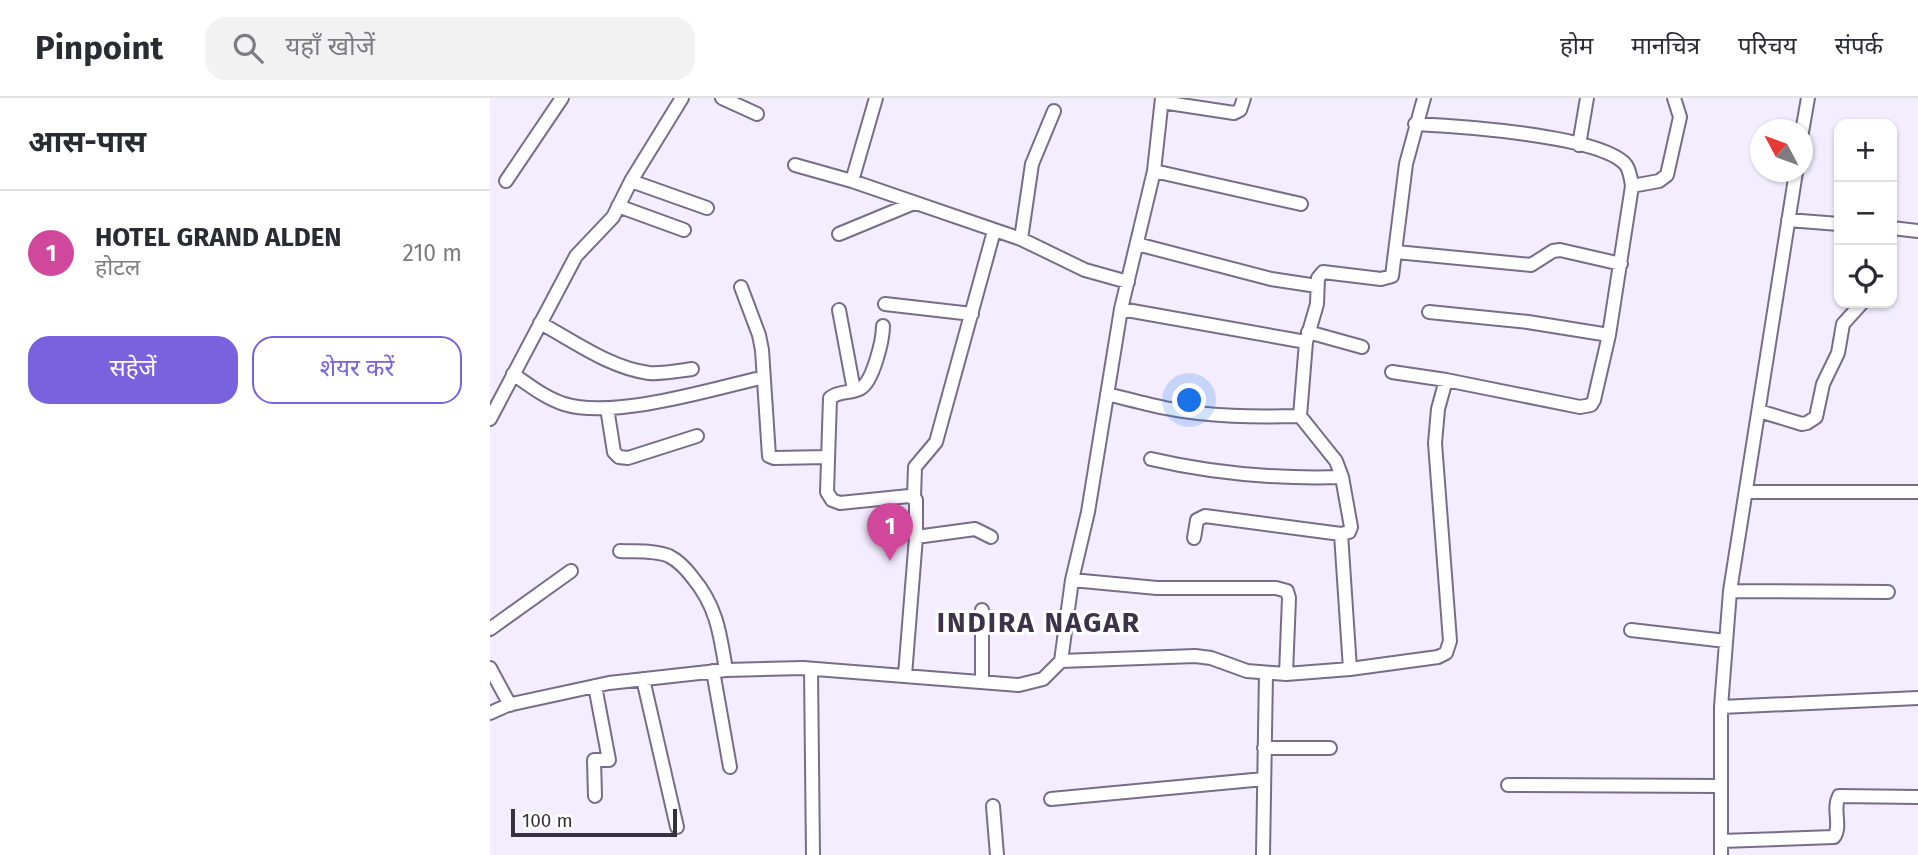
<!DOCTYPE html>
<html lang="hi">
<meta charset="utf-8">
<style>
body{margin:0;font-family:"Fira Sans","Noto Sans Devanagari",sans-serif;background:#f2f2f3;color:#2b2b33}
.controls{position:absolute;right:21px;top:21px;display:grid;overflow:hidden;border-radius:14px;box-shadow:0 2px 5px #0004}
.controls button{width:63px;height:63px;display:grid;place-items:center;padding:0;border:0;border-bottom:2px solid #e1e1e2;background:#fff;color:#2b2b33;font:35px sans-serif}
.compass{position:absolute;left:1260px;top:21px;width:63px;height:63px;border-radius:50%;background:#fff;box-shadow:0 2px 5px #0004;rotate:311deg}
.scale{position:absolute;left:21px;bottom:18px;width:166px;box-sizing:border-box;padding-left:7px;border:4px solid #36313d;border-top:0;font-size:19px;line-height:24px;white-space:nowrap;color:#36313d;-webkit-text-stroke:5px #fff;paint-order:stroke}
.you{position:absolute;left:700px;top:303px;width:24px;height:24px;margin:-18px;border:5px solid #fff;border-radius:50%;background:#1a73e8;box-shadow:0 0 0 10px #1a73e833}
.badge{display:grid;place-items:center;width:46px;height:46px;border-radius:50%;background:#7862dd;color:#fff;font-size:23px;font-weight:700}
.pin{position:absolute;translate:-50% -58px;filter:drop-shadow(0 2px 4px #0008)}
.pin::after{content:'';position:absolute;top:37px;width:24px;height:21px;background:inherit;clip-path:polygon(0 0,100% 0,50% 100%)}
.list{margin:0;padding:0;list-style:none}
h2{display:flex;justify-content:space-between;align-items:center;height:91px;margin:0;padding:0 28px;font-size:30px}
h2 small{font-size:23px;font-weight:400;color:#7c7c81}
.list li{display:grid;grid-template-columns:46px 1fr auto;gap:21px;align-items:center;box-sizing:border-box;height:126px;padding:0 28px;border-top:2px solid #e1e1e2}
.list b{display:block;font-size:26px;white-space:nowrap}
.list p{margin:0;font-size:23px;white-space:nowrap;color:#7c7c81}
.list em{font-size:23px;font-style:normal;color:#7c7c81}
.actions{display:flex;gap:14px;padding:21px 28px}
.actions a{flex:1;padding:16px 0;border:2px solid #7862dd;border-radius:21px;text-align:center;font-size:24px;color:#7862dd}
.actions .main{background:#7862dd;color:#fff}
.icon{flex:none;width:38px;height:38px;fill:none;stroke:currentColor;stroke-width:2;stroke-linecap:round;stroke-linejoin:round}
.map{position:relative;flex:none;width:1428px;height:757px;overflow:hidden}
header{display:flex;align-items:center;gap:42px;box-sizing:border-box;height:98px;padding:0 35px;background:#fff;border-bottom:2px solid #e1e1e2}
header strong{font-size:33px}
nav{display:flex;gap:38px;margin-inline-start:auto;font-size:24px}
.search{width:490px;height:63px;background:#f2f2f3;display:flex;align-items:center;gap:18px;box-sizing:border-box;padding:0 24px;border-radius:21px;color:#7c7c81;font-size:26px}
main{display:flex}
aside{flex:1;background:#fff}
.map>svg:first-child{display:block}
</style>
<header>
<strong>Pinpoint</strong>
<div class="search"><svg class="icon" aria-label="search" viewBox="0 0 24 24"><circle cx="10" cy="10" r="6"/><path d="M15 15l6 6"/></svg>यहाँ खोजें</div>
<nav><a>होम</a><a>मानचित्र</a><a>परिचय</a><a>संपर्क</a></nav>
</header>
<main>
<aside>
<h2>आस-पास<small></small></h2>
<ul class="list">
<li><span class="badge" style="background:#d1479c">1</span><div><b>HOTEL GRAND ALDEN</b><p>होटल</p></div><em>210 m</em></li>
</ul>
<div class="actions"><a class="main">सहेजें</a><a>शेयर करें</a></div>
</aside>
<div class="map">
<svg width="1428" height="757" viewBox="0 0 1428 757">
<rect width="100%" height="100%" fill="#f3edff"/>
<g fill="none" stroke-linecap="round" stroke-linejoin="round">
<defs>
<path id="minor" d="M232 0 267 16
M672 4 744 15 750 12 754 0
M1312 34 1318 0
M1089 47 1097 0
M305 67 362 83 531 141 595 172 638 184
M664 73 811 106
M16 83 72 0
M141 83 217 110
M362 83 386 0
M1142 88 1169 83 1177 77 1190 19 1184 0
M128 108 194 132
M1298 122 1349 126
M1402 130 1428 133
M349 136 424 105
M531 141 542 66 564 13
M647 146 781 181 827 188
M906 154 1041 167 1063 153 1070 152 1131 166
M251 189 269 237 272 252 279 358 284 360 338 359
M395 206 482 216
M631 211 816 244
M349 212 364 292
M939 214 1038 224 1119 237
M50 225C84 243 120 270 159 275 173 276 188 273 202 271
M393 228C393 242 383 283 371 290 361 296 350 292 340 300L337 394 342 402 350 405 419 398 426 402V439L415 577
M818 234 872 249
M902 274 956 282 1090 309 1101 307 1104 302 1119 237 1142 88C1141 81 1140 73 1136 67 1111 37 966 28 925 26
M23 276C39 287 55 300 74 306 122 321 216 293 266 281
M617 296C637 301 656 306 675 310 720 319 765 319 810 318
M117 310 124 354 129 359 138 360 207 338
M1269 313 1312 326 1317 325 1326 319 1333 286 1348 255 1353 226 1372 205
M0 321 86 158 123 119 141 83 192 0
M661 361C725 376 787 381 852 379
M1256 394H1428
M424 399 425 369 446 344 504 133
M426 439 485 431 501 439
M704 440 707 422 715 418 851 436
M130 453C145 454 165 452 179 458 189 463 197 472 203 480 227 509 230 536 236 572
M582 482 667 490H786L797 493 799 500 796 576
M1240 493 1398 494
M492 512V584
M0 531 81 473
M1141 532 1236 543
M571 563 705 558 721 560 757 573 796 576 860 571 948 559 956 555 960 543 945 345 948 311 956 282
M0 570 20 607
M321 571 323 757
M860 571 851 436 859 434 861 429 852 379 846 363 810 318 816 244 827 206 828 180 833 174 891 181 902 178 916 66 934 0
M223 573 240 669
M153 581 187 729
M1231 609 1428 600
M0 615 18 607 119 585 236 572 313 570 529 587 553 581 571 563 582 482 598 414 631 211 664 73 672 0
M774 650H840
M1018 687 1231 688
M105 698 104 662H119L105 588
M561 701 774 681
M503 708 507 757
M1231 743 1344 739C1352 728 1342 711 1349 698L1428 699
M773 757 776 575
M1231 757V609L1240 493 1306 74"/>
</defs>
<use href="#minor" stroke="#776d88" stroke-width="16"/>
<use href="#minor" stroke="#fff" stroke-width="12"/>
</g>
<g text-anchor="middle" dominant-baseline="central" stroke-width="6" stroke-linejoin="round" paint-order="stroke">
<g font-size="28" font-weight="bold" letter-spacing="2" fill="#3c334a" stroke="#fff">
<text x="549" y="524">INDIRA NAGAR</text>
</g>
</g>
</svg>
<div class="controls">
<button>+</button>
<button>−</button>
<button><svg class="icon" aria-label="locate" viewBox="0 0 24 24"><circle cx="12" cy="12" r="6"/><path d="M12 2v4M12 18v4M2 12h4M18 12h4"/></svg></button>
</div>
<svg class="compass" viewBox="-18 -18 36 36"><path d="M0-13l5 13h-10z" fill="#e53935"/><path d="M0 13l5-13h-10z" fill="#7c7c81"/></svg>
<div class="scale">100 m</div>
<div class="you"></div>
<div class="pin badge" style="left:400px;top:463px;background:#d1479c">1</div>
</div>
</main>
